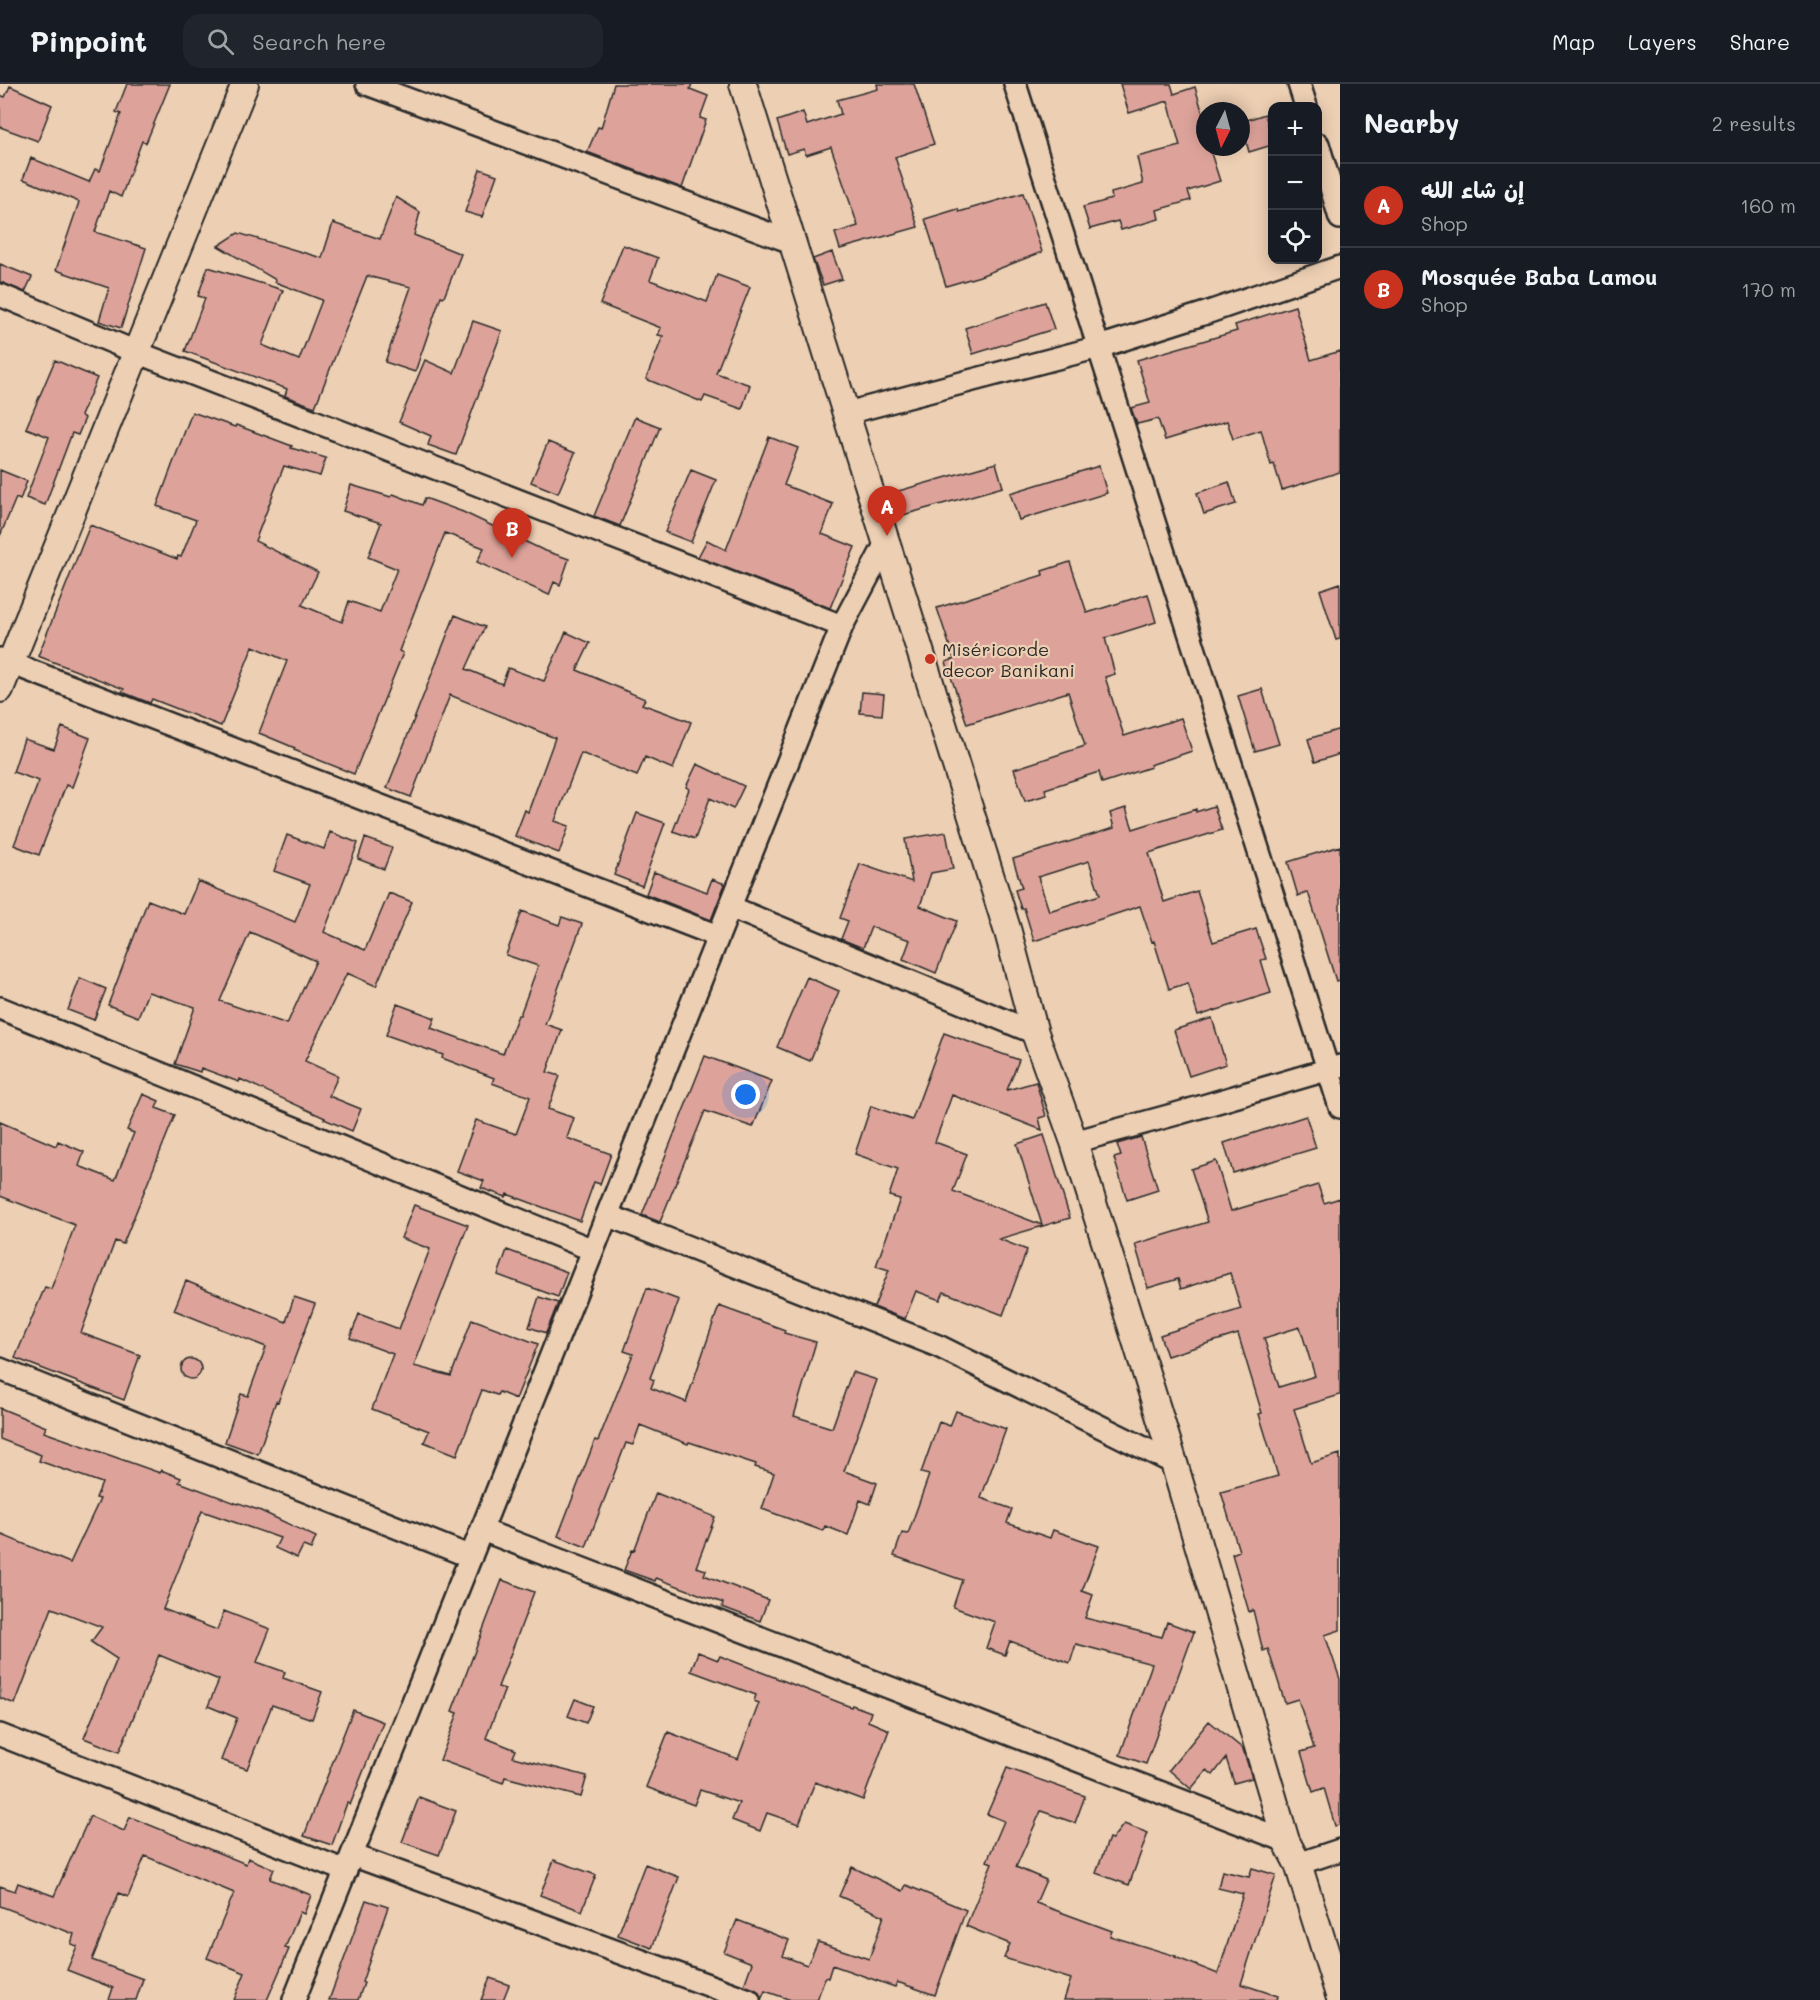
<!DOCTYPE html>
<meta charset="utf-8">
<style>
body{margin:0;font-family:Mali,"Playpen Sans Arabic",sans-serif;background:#20242c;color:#f1f3f6}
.controls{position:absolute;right:18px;top:18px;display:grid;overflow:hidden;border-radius:12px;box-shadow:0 3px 15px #0003}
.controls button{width:54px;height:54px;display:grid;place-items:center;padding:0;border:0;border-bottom:2px solid #363941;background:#171b24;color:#f1f3f6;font:30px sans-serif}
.compass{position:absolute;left:1196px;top:18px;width:54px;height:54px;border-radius:50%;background:#171b24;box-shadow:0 3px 15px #0003;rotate:186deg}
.you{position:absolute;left:746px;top:1011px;width:21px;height:21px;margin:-15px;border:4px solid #fff;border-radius:50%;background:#1a73e8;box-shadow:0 0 0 9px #1a73e833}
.badge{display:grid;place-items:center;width:39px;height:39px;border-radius:50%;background:#c8321e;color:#fff;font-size:20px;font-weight:700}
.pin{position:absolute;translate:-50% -50px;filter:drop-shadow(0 2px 3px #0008)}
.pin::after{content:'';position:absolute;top:32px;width:21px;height:18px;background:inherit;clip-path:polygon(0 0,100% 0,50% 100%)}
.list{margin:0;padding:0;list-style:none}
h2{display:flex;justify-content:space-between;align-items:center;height:78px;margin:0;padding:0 24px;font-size:26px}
h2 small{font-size:20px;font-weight:400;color:#9ea1a6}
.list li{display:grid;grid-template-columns:39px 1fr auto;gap:18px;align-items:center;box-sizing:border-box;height:84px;padding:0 24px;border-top:2px solid #363941}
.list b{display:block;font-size:22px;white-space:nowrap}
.list p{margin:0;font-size:20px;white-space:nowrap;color:#9ea1a6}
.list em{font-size:20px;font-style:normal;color:#9ea1a6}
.icon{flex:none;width:33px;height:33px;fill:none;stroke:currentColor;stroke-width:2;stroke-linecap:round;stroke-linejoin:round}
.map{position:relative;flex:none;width:1340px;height:1916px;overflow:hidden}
header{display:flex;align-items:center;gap:36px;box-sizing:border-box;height:84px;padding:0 30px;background:#171b24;border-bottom:2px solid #363941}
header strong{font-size:28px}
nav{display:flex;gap:33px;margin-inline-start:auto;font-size:21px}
.search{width:420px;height:54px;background:#20242c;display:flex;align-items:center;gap:15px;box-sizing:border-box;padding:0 21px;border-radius:18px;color:#9ea1a6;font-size:22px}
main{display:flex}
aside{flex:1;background:#171b24}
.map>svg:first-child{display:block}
</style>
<header>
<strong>Pinpoint</strong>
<div class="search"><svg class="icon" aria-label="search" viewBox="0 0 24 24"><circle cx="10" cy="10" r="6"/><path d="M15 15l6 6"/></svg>Search here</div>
<nav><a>Map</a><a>Layers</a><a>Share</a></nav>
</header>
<main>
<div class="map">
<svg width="1340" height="1916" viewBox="0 0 1340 1916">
<rect width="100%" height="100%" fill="#edcfb3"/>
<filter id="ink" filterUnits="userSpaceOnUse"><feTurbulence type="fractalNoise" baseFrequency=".0167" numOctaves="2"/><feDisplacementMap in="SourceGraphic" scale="12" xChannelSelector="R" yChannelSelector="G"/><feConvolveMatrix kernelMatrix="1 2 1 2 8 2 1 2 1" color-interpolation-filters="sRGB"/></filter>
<g filter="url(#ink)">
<path fill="#dda39a" stroke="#2b2b2b" stroke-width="1.5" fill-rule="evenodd" d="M127 0H170L146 59 142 57 121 113 109 107 95 148 146 164 121 244 99 237 109 204 56 186 79 118 23 95 31 74 89 98 95 85 100 87 121 30 116 28Z
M614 0H692L690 5 708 12 700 34 706 36 682 104 587 68 598 43 601 44Z
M877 0H914L934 60 895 73 918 143 840 165 835 149 858 142 831 63 806 71 804 65 787 70 777 37 803 28 807 41 841 30 837 16 878 5Z
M1120 0H1171L1174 10 1195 3 1205 37V63H1209L1220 97 1188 107 1191 116 1157 126 1159 135 1121 146 1118 137 1090 145 1083 123 1112 115 1111 109 1143 100 1137 73 1180 62 1168 17 1129 29Z
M10 2 52 21 38 57 0 43V11L5 13Z
M1265 30 1272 54V61L1249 68 1241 38Z
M480 85 497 91 482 133 465 128Z
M1023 109 1042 168 980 192 946 202 925 135 958 125 959 128Z
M396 113 420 128 414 151 461 170 444 213 441 212 415 288 385 278 411 203 367 192 315 323 285 312 287 305 185 267 205 214 198 212 208 183 283 206 262 261 299 276 322 216 275 198 276 196 218 162 238 149 322 174 333 139 380 155Z
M623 161 658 174 650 196 707 218 717 191 750 203 716 289 750 301 742 325 705 312 702 318 646 295 663 252 658 251 661 244 600 220Z
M832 168 842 195 823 201 813 175Z
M0 180 32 193 25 208 0 198Z
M1045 218 1054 245 973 270 965 244Z
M1295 222 1311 276 1340 267V388L1282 406 1274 380 1271 381 1261 346 1233 355 1227 337 1165 356 1158 335 1137 340 1131 324 1150 319 1137 276 1237 247 1235 241Z
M473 237 502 247 456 371 428 361 431 352 399 338 425 276 454 289Z
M55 276 97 294 81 332 85 334 78 351 72 349 45 421 26 414 49 353 26 344Z
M192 328 235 343 236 341 292 362 291 364 326 374 320 392 284 382 255 457 318 488 302 521 342 538 349 517 380 528 397 485 368 473 381 439 343 427 351 401 391 413 393 410 422 421 425 414 463 428 543 466 569 475 560 501 554 498 549 511 477 478 484 464 445 449 399 567 403 569 354 690 294 666 295 664 259 649 287 577 253 562 221 642 152 615 150 619 122 608 124 605 38 572 90 441 177 475 178 472 181 473 196 436 157 422Z
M635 333 660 343 620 442 594 432Z
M769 353 798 364 784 401 833 420 822 450 855 463 830 524 698 473 707 456 726 466Z
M548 358 575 369 558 409 531 398Z
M996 379 1003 403 903 431 895 408Z
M1099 382 1107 409 1019 436 1010 409Z
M0 386 27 397 20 416 16 414 0 452Z
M691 386 716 396 691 458 665 448Z
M1229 398 1236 420 1204 430 1197 409Z
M1070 478 1087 529 1148 510 1156 538 1105 554 1115 590 1105 593 1124 652 1181 634 1192 667 1150 681 1151 683 1102 699 1099 688 1045 705 1047 711 1025 717 1014 685 1085 662 1068 608 967 640 946 578 954 575 937 524 1043 491 1042 487Z
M1340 499V555L1336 556 1320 506Z
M455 531 485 543 466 585 502 600 508 584 544 597 566 548 590 559 577 586 645 615 642 620 691 638 673 685 645 673 637 692 581 669 555 737 569 742 559 769 515 752 525 726 528 728 555 654 450 611 411 713 387 704Z
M1262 605 1279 660 1255 667 1238 612Z
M862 608 884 610 882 631 860 629Z
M62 643 90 654 72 703 66 701 39 771 14 761 39 697 13 688 24 655 54 665Z
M1340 645V670L1315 678 1308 655Z
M697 680 744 702 733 725 710 714 695 755 673 747 689 705 686 703Z
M1214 722 1222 746 1149 769 1164 818 1197 807 1213 858 1256 845 1266 875 1261 876 1271 909 1198 932 1188 899 1169 905 1154 857 1152 858 1140 822 1034 857 1024 824 1021 825 1015 806 1022 804 1013 775 1114 744 1110 729 1126 724 1133 745 1196 725V728ZM1089 777 1100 811 1049 827 1038 793Z
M637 729 665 739 642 802 614 791Z
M330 748 358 759 324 848 365 866 389 809 412 818 376 902 347 889 305 977 338 992 329 1012 361 1025 352 1047 324 1035 325 1034 240 995 239 998 201 984 200 988 175 980 195 923 148 908 138 933 108 921 148 816 184 830 198 797 295 838 310 800 274 787 287 751 324 765ZM250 848 316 877 287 940 220 917Z
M946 748 953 785 931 789 920 822 957 837 936 889 903 875 910 856 871 843 863 864 841 855 848 837 840 834 860 780 912 798 905 755Z
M365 754 392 764 384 785 358 775Z
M1340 762V896L1336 897 1308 808 1298 812 1288 778Z
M654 788 707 808 712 795 725 800 711 836 646 810Z
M522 827 559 841 562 833 582 840 545 940 562 946 547 988 560 992 548 1025 574 1034 567 1054 611 1070 600 1100 594 1098 580 1137 507 1110 506 1113 481 1104 484 1097 457 1087 476 1036 516 1050 530 1013 492 999 494 994 442 974 443 971 386 951 397 920 435 934 431 944 503 970 518 931H520L538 882 506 871Z
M807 893 839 907 810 977 777 963Z
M80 894 106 905 94 936 68 926Z
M1212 934 1226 980 1189 992 1174 946Z
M944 949 1019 976 1007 1006 1036 998 1046 1032 1039 1034 1042 1046 952 1011 935 1058 967 1070 953 1107 1042 1141 1017 1060 1044 1051 1070 1134 999 1155 1027 1166 1003 1231 944 1208 940 1216 916 1207 905 1235 874 1223 889 1186 876 1182 900 1115 889 1112 898 1085 855 1070 871 1022 912 1036Z
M705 972 772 997 753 1043 705 1027 660 1138 642 1131Z
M143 1010 159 1017 156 1024 175 1031 123 1160 115 1157 81 1249 140 1271 124 1316 15 1274 45 1203 51 1205 75 1141 0 1112V1038L56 1062 58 1057 84 1068 79 1082 115 1096 134 1049 127 1046Z
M1306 1032 1316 1064 1233 1089 1224 1059Z
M1141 1053 1158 1106 1127 1116 1114 1074 1121 1072 1117 1060Z
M1216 1077 1231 1127 1318 1101 1324 1119 1340 1114V1311L1294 1325 1311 1379 1340 1370V1546L1325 1551 1340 1595V1741L1335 1742 1324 1704 1313 1708 1301 1668 1314 1664 1298 1615 1285 1619 1268 1565 1263 1567 1253 1526 1249 1528 1232 1470 1239 1467 1221 1408 1278 1392 1259 1330 1262 1329 1238 1250 1167 1272 1160 1251 1241 1225 1230 1189 1181 1205 1178 1195 1148 1204 1135 1160 1208 1138 1191 1085ZM1300 1243 1315 1292 1279 1303 1264 1254Z
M414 1121 468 1141 414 1282 451 1292 472 1235 538 1260 516 1315 499 1308 497 1311 482 1306 457 1371 424 1358 429 1347 372 1325 393 1270 350 1254 359 1230 399 1245 430 1165 401 1154Z
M507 1166 567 1188 558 1213 498 1191Z
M186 1197 286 1238 294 1213 315 1220 278 1318 276 1317 258 1370 225 1358 241 1310 248 1312 266 1263 174 1226Z
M647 1204 679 1216 650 1294 654 1296 651 1304 686 1318 719 1222 785 1246 784 1249 816 1258 794 1332 832 1344 852 1288 877 1296 844 1387 877 1399 870 1420 860 1416 848 1451 825 1442 823 1447 762 1425 774 1389 755 1383 756 1380 689 1358 688 1360 640 1341 633 1361 626 1359 586 1463 558 1452 595 1356 598 1357 633 1270 624 1267Z
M539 1213 558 1219 546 1249 529 1243Z
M181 1285a10 10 0 1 1 20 0a10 10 0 1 1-20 0Z
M0 1324 46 1343 44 1348 160 1389 161 1386 181 1394 179 1398 238 1420 239 1419 261 1427 316 1453 311 1465 303 1462 297 1474 275 1464 280 1454 202 1427 163 1525 217 1546 224 1527 270 1545 257 1578 285 1588 283 1594 322 1608 312 1635 272 1621 247 1685 221 1676 237 1634 208 1622 219 1596 159 1571 119 1668 84 1654 117 1575 91 1558 102 1543 52 1524 15 1620 0 1614V1450L70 1479 100 1415 96 1414 102 1399 39 1377 41 1371 0 1355Z
M956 1327 1006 1345 981 1414 1012 1425 1007 1439 1050 1454 1053 1446 1099 1462 1082 1507 1093 1511 1085 1534 1162 1553 1167 1538 1194 1548 1146 1680 1120 1671 1152 1580 1076 1560 1070 1579 1010 1557 1005 1571 986 1564 995 1538 953 1523 962 1496 894 1472 902 1449 908 1450 929 1391 921 1389 939 1338 950 1342Z
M656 1409 715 1433 696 1483 706 1486 704 1491 768 1516 760 1537 722 1523 723 1519 656 1494 655 1497 624 1486 632 1466 634 1467Z
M502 1496 534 1508 498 1603 505 1605 486 1654 516 1666 513 1673 587 1692 581 1713 505 1693 503 1699 440 1676 458 1629 452 1627Z
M698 1568 718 1576 720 1572 851 1623 852 1621 871 1628 868 1637 889 1646 863 1716 815 1698 799 1740 767 1729 760 1747 732 1736 739 1719 700 1706 694 1721 646 1703 668 1648 738 1675 759 1619 754 1617 756 1611 691 1587Z
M575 1615 593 1622 586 1639 568 1632Z
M353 1626 383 1638 350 1721 347 1719 332 1761 304 1752Z
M1209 1637 1243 1665 1252 1694 1234 1699 1226 1674 1213 1691 1207 1686 1191 1705 1169 1686Z
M1007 1684 1085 1712 1075 1739 1041 1727 1016 1783 1046 1796 1036 1819 1112 1847 1110 1852 1176 1872 1175 1873 1218 1890 1243 1810 1218 1804 1222 1787 1249 1793 1252 1784 1276 1791 1241 1900 1278 1912 1277 1916H1064L1071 1895 1004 1874 1010 1860 966 1842 992 1779 987 1777 1004 1737 987 1730Z
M419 1713 456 1727 439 1771 402 1758Z
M90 1732 124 1747 130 1733 246 1780 248 1774 274 1785 270 1795 311 1811 304 1830 300 1828 285 1864 289 1865 267 1916H234L245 1889 207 1874 234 1809 145 1772 128 1813 119 1809 92 1876 143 1895 136 1916H109L113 1904 67 1886 77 1862 71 1860 74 1850 0 1822V1802L15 1807 18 1799 54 1812Z
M1124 1740 1148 1749 1129 1801 1096 1789 1109 1754 1112 1755Z
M554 1776 596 1791 582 1827 540 1811Z
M645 1780 679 1793 652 1864 618 1851Z
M852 1783 903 1807 906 1801 966 1826 935 1911 897 1898 895 1903 832 1881 828 1894 825 1893 817 1916H791L765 1907 761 1916 758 1907 744 1901 752 1879 724 1868 737 1836 789 1856 783 1872 807 1881 818 1858 869 1875 884 1832 839 1812Z
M366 1816 388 1823 362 1898 364 1899 358 1916H329Z
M490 1894 509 1901 503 1916H481Z"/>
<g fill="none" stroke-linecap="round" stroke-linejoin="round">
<defs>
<path id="minor" d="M367 0 794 159
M1015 0 1340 1023
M1299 0 1306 22
M1318 60 1340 134
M0 211 136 268 842 542
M847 329 1099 263 1206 229 1340 183
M0 575 718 852
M730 823 1035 949
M0 924 593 1166
M1074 1058 1176 1030 1340 982
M607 1131 938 1262 1174 1379
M0 1285 471 1473
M482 1446 1286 1757
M0 1651 346 1787
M352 1771 749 1916
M1298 1780 1340 1766
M294 1916 842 542 887 457"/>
<path id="tertiary" d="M743 0 1008 848 1035 949 1074 1058 1174 1379 1286 1757 1298 1780 1340 1914
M0 605 245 0"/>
</defs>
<use href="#minor" stroke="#2b2b2b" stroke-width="26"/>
<use href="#tertiary" stroke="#2b2b2b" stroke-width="30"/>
<use href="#minor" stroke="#edcfb3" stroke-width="21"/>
<use href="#tertiary" stroke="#edcfb3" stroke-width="26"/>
</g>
</g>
<circle fill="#c8321e" stroke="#edcfb3" stroke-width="2" cx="930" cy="575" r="6"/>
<g text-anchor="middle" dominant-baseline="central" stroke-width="4.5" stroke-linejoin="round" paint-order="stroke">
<g font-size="18" fill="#2b2b2b" stroke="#edcfb3" text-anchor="start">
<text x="942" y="565">Miséricorde<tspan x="942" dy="21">decor Banikani</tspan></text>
</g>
</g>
</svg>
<div class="controls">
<button>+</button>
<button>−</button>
<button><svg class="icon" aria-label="locate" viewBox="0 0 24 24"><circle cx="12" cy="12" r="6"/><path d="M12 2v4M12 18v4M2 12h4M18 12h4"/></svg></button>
</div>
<svg class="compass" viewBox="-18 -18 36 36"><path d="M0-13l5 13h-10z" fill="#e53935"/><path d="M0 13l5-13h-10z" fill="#9ea1a6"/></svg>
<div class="you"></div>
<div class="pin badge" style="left:887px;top:452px">A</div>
<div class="pin badge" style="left:512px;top:474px">B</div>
</div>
<aside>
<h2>Nearby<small>2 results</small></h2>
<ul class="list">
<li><span class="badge">A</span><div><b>إن شاء الله</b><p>Shop</p></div><em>160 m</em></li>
<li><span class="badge">B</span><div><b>Mosquée Baba Lamou</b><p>Shop</p></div><em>170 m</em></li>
</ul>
</aside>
</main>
